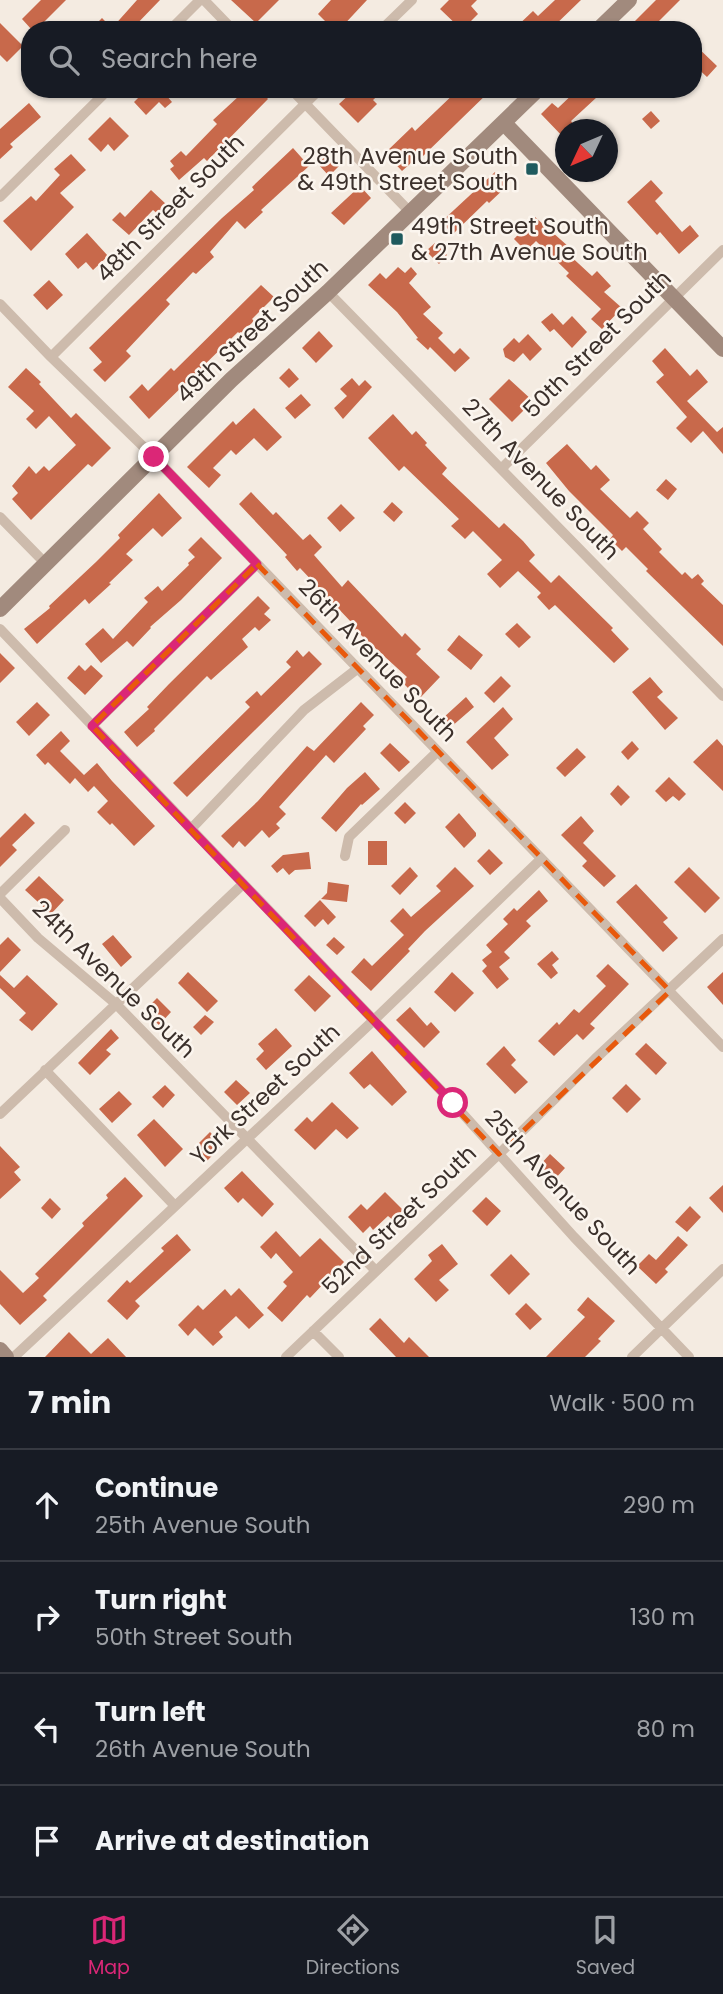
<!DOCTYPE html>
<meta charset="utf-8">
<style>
body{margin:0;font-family:Poppins,sans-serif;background:#20242c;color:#f1f3f6}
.compass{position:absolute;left:555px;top:119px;width:63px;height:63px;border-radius:50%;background:#171b24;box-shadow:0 2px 5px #0004;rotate:226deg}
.stop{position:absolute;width:21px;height:21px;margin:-16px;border:5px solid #db2777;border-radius:50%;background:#fff}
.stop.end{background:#db2777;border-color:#fff;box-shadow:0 2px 7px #0008}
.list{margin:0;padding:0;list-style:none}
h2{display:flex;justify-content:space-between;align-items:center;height:91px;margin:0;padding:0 28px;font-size:30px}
h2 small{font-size:23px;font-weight:400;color:#9ea1a6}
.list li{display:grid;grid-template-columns:46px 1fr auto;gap:21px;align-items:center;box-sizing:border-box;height:112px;padding:0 28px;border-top:2px solid #363941}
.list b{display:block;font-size:26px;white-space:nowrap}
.list p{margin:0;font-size:23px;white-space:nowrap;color:#9ea1a6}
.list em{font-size:23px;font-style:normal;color:#9ea1a6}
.icon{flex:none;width:38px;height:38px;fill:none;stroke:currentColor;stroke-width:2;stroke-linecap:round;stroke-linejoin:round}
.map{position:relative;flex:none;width:723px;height:1357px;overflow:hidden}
.search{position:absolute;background:#171b24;box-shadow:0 2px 5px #0004;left:21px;right:21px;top:21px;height:77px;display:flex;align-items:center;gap:18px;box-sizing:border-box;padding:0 24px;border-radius:28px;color:#9ea1a6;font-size:26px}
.sheet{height:539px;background:#171b24}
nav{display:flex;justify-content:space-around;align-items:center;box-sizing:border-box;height:98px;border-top:2px solid #363941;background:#171b24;font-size:19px;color:#9ea1a6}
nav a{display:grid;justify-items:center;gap:4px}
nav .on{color:#db2777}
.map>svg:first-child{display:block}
</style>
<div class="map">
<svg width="723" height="1357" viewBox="0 0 723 1357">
<rect width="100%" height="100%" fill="#f4ebe1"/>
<path fill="#c8694b" d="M41 0H66L36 30H32L22 19Z
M137 0H160L131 30H90L102 18 112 28Z
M231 0H279L256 23Z
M331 0H367L339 30H334L318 14Z
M449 0H477L471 6 478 14 462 30 440 9Z
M555 0H581L550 30H513L533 11 538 16Z
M656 0H680L650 30H626Z
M0 23 23 46 7 62 0 55Z
M693 43 717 66 707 77 693 64Z
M147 89H173L166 95 172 102 165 108 159 102 146 115 134 102Z
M232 89H259L268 99 207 161 204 158 179 180 170 169 174 166 170 161 181 151 186 156 217 124 213 120 239 96Z
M367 89H385L373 100 377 104 358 123 339 104 352 92 358 98Z
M459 89H492L422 157 420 155 402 171 385 153 412 127 415 131Z
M578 89H589L597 97 571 121 578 130H565V139L541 114 552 103 558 108Z
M29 103 41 117 10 144 13 147 0 159V129Z
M651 111 660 121 651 129 642 119Z
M110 117 129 136 114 151 108 144 101 152 88 139Z
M293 148 309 166 261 210 263 212 245 229 237 221 210 252 214 257 196 274 193 272 166 300 170 304 126 351 131 356 105 382 93 370 102 362 89 348 222 218 254 190 252 187Z
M71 154 86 170 60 193 74 207 31 251 3 221 31 196 36 201 60 175 54 169Z
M327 154 339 166 329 176 318 164Z
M495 172 508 185 489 203 487 201 453 234 441 222Z
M651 180 663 193 655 201 682 232 690 225 699 236 679 254 660 232 657 235 627 202Z
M360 186 371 198 344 225 331 213Z
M151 190 167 205 158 214 153 210 129 235 112 220 120 212 125 217Z
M535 217 569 247 565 251 592 276 597 271 611 286 604 292 622 308 602 329 591 319 601 309 566 276 569 273 536 241 526 251 514 239Z
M87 233 108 256 93 270 86 262 78 269 65 254Z
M435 243 447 255 439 264 426 251Z
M398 267 405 273 411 267 417 274 409 283 431 307 423 314 443 333 438 338 454 354 460 348 470 358 455 372 430 347 428 350 416 339 418 338 397 312 368 285 380 273 386 279Z
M49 280 63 295 47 310 33 295Z
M261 285 274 297 252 319 254 321 240 334 238 332 149 419 129 397 142 384 148 391 171 368 174 371Z
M552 313 563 325 572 316 587 332 572 348 554 329 550 332 541 322Z
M319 331 333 346 316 363 302 348Z
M528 334 542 349 530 361 523 353 514 362 505 357 503 349 514 338 519 343Z
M665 348 690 376 697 369 708 382 687 401 717 432 723 427V454L703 431 691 443 676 428 687 417 656 382 664 375 652 361Z
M26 368 41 382 39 384 71 418 76 413 111 448 92 467 88 464 31 520 12 499 18 493 12 486 29 466 36 474 44 466 49 471 76 445 49 416 36 429 26 419 34 411 8 387Z
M289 368 299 379 289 388 279 378Z
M352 378 359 386 365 380 372 387 343 419 334 408 347 396 340 389Z
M509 379 533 401 512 422 489 399Z
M301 394 311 405 295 419 285 408Z
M254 408 282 437 267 451 254 438 236 455 231 450 213 468 221 475 209 488 187 467 233 421 236 425Z
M393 414 412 435 416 431 427 443 425 445 447 468 442 474 499 528 504 523 523 541 535 555 529 561 551 583 559 575 613 628 611 630 629 649 614 663 555 605 549 610 537 597 541 593 518 571 500 588 487 574 502 560 473 531 465 539 451 526 459 519 404 466 399 471 368 438Z
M567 444 591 470 596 465 610 480 600 489 630 518 637 511 649 523 643 529 662 549 659 552 682 575 685 572 692 579 698 574 704 581 701 584 723 605V646L646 571 648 569 626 547 622 551 610 539 613 535 569 491 546 463Z
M666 479 677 489 668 500 656 490Z
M251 492 273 515 276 512 303 540 310 534 322 547 314 555 342 587 348 580 402 637 405 633 421 649 416 654 440 677 419 699 402 682 407 677 350 625 352 623 300 568 297 571 285 557 287 555 239 504Z
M159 493 182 518 162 537 153 528 126 554 133 560 109 583 111 584 89 604 85 599 37 644 24 629 50 608 49 606 96 562 120 538 118 535Z
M392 502 403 512 394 522 383 512Z
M341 504 355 518 340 532 327 518Z
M201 537 222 558 181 600 150 627 151 628 133 647 127 641 101 663 85 644 103 628 113 639 148 602 144 598 158 586 162 591 189 565 188 563 195 557 188 550Z
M258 596 270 608 264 614 271 620 259 631 255 627 242 639 248 647 211 680 207 676 154 729 155 731 137 747 124 732 149 709 147 707 169 684Z
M517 623 531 637 519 648 505 634Z
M459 635 483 655 471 670 447 650Z
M297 650 303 657 309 651 322 664 187 797 173 783 250 707 245 702 257 691 261 696 291 667 286 662Z
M0 653 15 668 0 683Z
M79 665 85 671 91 665 103 676 85 695 67 678Z
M501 676 511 686 494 703 484 693Z
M650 677 663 692 657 697 678 718 665 730 632 692Z
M466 697 474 707 451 727 443 718Z
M37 702 50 715 29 736 16 722Z
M361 702 374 715 363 726 366 729 334 763 326 755 279 807 286 814 276 824 280 828 269 838 262 830 245 847 239 841 233 848 221 836 258 801 307 746 314 751Z
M503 707 513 719 494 738 509 755 492 770 466 742Z
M61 731 70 741 60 751 84 775 97 763 112 781 155 826 134 846 112 823 110 825 97 812 108 801 94 786 88 792 75 778 70 784 48 762 45 765 36 755Z
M717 739 723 746V791L693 762Z
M632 741 639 749 628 760 621 752Z
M390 743 410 762 399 772 380 753Z
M577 748 586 757 565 777 556 768Z
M365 772 380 789 362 805 361 804 336 832 321 818 347 788Z
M669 777 686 794 679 801 673 796 666 802 655 791Z
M618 785 630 797 621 806 610 794Z
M405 802 416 813 405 824 394 813Z
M25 813 35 823 12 845 17 850 0 867V838Z
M459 813 476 833V836L464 848 445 827Z
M581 816 594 831 583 843 616 876 604 887 582 866 587 861 561 835Z
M368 841H387V865H368Z
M489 849 503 863 490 875 477 861Z
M309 852 311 869 295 870 289 875 283 868 277 873 271 866 283 855Z
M410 867 418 876 400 895 391 886Z
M455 867 474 886 425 931 408 949 410 951 371 991 351 972 364 958 372 966 404 935 390 921 403 908 411 917 441 891 436 886Z
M689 867 720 898 705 913 674 882Z
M39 876 64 900 51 914 25 890Z
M328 882 349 885 347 902 321 899 327 893Z
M636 884 668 918 663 922 678 938 663 952 616 902Z
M539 890 548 901 526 921 531 926 504 952 510 958 499 967 509 979 497 989 482 971 487 966 482 960 492 952 486 945 508 924 503 919 514 908 517 911Z
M320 900 336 917 328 925 323 919 315 927 304 916Z
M113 935 132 957 121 967 102 944Z
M8 937 21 950 0 972V945Z
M334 937 345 947 337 955 326 945Z
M552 951 559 959 552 965 558 973 551 979 537 964Z
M608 964 629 984 590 1024 595 1028 583 1040 577 1034 554 1056 538 1041 557 1022 559 1025 574 1009 579 1013 606 986 596 976Z
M188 972 218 1001 207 1012 178 983Z
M452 972 474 993 455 1012 434 992Z
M723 972V1005L707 987Z
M0 975 14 988 27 975 58 1004 32 1031 19 1020 26 1013 0 988Z
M309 975 331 996 315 1012 294 990Z
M157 998 171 1012 159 1025 144 1011Z
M410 1007 427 1026 431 1022 440 1032 424 1048 396 1020Z
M205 1015 214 1022 201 1035 193 1027Z
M276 1028 292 1046 266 1070 256 1059 264 1051 258 1044Z
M111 1029 119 1038 106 1050 111 1054 90 1075 78 1063Z
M646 1043 667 1063 656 1075 635 1054Z
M504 1046 516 1060 511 1065 528 1082 515 1094 486 1064Z
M372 1051 407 1092 392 1106 370 1084 364 1089 349 1073Z
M236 1080 250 1093 237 1105 224 1092Z
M626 1084 641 1099 627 1113 612 1098Z
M165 1085 175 1095 163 1108 152 1097Z
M119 1091 132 1104 112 1123 99 1109Z
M332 1102 359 1128 347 1139 336 1129 315 1150 294 1130 307 1117 312 1122Z
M154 1119 183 1149 165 1167 137 1135Z
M210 1132 222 1145 207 1161 194 1148Z
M0 1146 20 1167 14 1172 21 1180 0 1199Z
M550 1154 565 1168 554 1180 539 1166Z
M242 1171 274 1204 262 1217 243 1198 238 1203 224 1188Z
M125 1177 143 1196 43 1296 47 1300 20 1325 0 1304V1270L23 1293 39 1278 35 1274 84 1226 82 1223 108 1198 106 1195Z
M723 1185V1213L709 1198Z
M385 1192 403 1210 393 1220 388 1216 373 1230 370 1226 363 1233 348 1217 361 1204 367 1210Z
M486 1197 501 1211 487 1226 472 1211Z
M50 1198 61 1209 52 1219 41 1208Z
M690 1206 701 1217 687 1232 675 1222Z
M276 1231 300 1257 320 1238 344 1262 310 1298 307 1295 282 1322 267 1308 287 1286 283 1282 293 1272 276 1253 271 1259 260 1247Z
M177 1234 191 1250 135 1301 140 1306 127 1320 107 1301 127 1280 130 1283 164 1251 161 1248Z
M678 1236 688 1245 665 1269 668 1272 656 1284 637 1266 649 1254 656 1260Z
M442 1244 458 1264 439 1280 449 1290 436 1302 414 1279 432 1261 428 1255Z
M511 1254 530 1274 509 1295 490 1275Z
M239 1288 264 1315 249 1329 236 1316 219 1332 223 1337 213 1346 195 1328 188 1336 178 1325 198 1305 203 1310 225 1289 231 1296Z
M588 1297 615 1321 598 1339 601 1341 585 1357H546L585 1317 577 1310Z
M526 1303 542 1319 530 1330 515 1314Z
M380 1318 404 1343 409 1337 429 1357H396L369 1329Z
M69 1332 91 1354 108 1338 126 1357H45Z"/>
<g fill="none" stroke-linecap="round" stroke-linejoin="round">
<path stroke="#cdbbac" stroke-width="10" d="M204 0 233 30
M170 30 200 0
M381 30 412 0
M291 89 410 212
M0 197 109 89
M328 292 723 696
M0 304 51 357 154 457 723 1047
M51 357 320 89
M501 469 723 250
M0 517 46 564
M0 629 453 1103 574 1237 689 1357
M92 726 257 564
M191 829 304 710 357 669
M345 856 349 837 437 752
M0 894 65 830
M0 898 38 938 116 1004 376 1271
M45 1070 175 1206
M0 1114 243 884
M313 1331 339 1357
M14 1357 374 1020 541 859
M286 1357 499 1154 595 1059 723 939
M632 1357 723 1269"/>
<path stroke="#a18a7d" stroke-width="16" d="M598 30 629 0
M504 123 723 349
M0 609 231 380 328 292 538 89
M0 1350 6 1357"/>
</g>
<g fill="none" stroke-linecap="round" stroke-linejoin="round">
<path stroke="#db2777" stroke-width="9" d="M154 457 257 564 92 726 453 1103"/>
</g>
<path fill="none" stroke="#e8590c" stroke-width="5" stroke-dasharray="14 9" stroke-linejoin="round" d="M257 564 670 991 499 1154 92 726Z"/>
<g fill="#1f5a5e" stroke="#fbf5ee" stroke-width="2.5">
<rect x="525" y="162" width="14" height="14" rx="3.5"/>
<rect x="390" y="232" width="14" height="14" rx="3.5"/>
</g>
<g text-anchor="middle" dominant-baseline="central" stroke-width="5" stroke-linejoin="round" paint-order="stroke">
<g font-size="23" fill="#3b302b" stroke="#fbf5ee" text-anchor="end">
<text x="518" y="156">28th Avenue South<tspan x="518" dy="26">&amp; 49th Street South</tspan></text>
<text x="411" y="226" text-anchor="start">49th Street South<tspan x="411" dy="26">&amp; 27th Avenue South</tspan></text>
</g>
<g font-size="23" fill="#3b302b" stroke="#fbf5ee">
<text transform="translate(170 208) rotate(-45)">48th Street South</text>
<text transform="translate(252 331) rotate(-43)">49th Street South</text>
<text transform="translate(597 344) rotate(-45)">50th Street South</text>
<text transform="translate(541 479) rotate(46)">27th Avenue South</text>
<text transform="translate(378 660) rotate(46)">26th Avenue South</text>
<text transform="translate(114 979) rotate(44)">24th Avenue South</text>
<text transform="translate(265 1094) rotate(-43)">York Street South</text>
<text transform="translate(563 1192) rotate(47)">25th Avenue South</text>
<text transform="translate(399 1220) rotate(-44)">52nd Street South</text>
</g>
</g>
</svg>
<svg class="compass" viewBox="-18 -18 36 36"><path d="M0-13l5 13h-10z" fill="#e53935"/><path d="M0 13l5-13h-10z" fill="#9ea1a6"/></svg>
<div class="stop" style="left:453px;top:1103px"></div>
<div class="stop end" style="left:154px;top:457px"></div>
<div class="search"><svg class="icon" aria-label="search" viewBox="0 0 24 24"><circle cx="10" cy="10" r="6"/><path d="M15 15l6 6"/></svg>Search here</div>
</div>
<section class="sheet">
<h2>7 min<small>Walk · 500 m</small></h2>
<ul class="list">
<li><svg class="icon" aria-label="ahead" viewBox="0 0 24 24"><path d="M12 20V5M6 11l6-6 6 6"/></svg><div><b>Continue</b><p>25th Avenue South</p></div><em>290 m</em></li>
<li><svg class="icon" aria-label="right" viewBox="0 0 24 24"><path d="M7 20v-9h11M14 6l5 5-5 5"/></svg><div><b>Turn right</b><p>50th Street South</p></div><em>130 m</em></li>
<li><svg class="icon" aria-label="left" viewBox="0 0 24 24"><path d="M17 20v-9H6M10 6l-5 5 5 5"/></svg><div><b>Turn left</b><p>26th Avenue South</p></div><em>80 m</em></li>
<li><svg class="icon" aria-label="arrive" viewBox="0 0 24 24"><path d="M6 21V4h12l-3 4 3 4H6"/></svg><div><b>Arrive at destination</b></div></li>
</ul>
</section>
<nav>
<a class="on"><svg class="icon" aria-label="map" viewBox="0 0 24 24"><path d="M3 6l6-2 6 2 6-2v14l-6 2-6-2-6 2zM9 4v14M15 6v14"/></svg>Map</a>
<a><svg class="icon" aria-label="directions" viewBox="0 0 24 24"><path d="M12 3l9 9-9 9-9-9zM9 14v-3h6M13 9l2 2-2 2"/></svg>Directions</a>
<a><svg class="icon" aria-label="saved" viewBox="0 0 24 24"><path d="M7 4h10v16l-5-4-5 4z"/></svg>Saved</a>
</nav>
